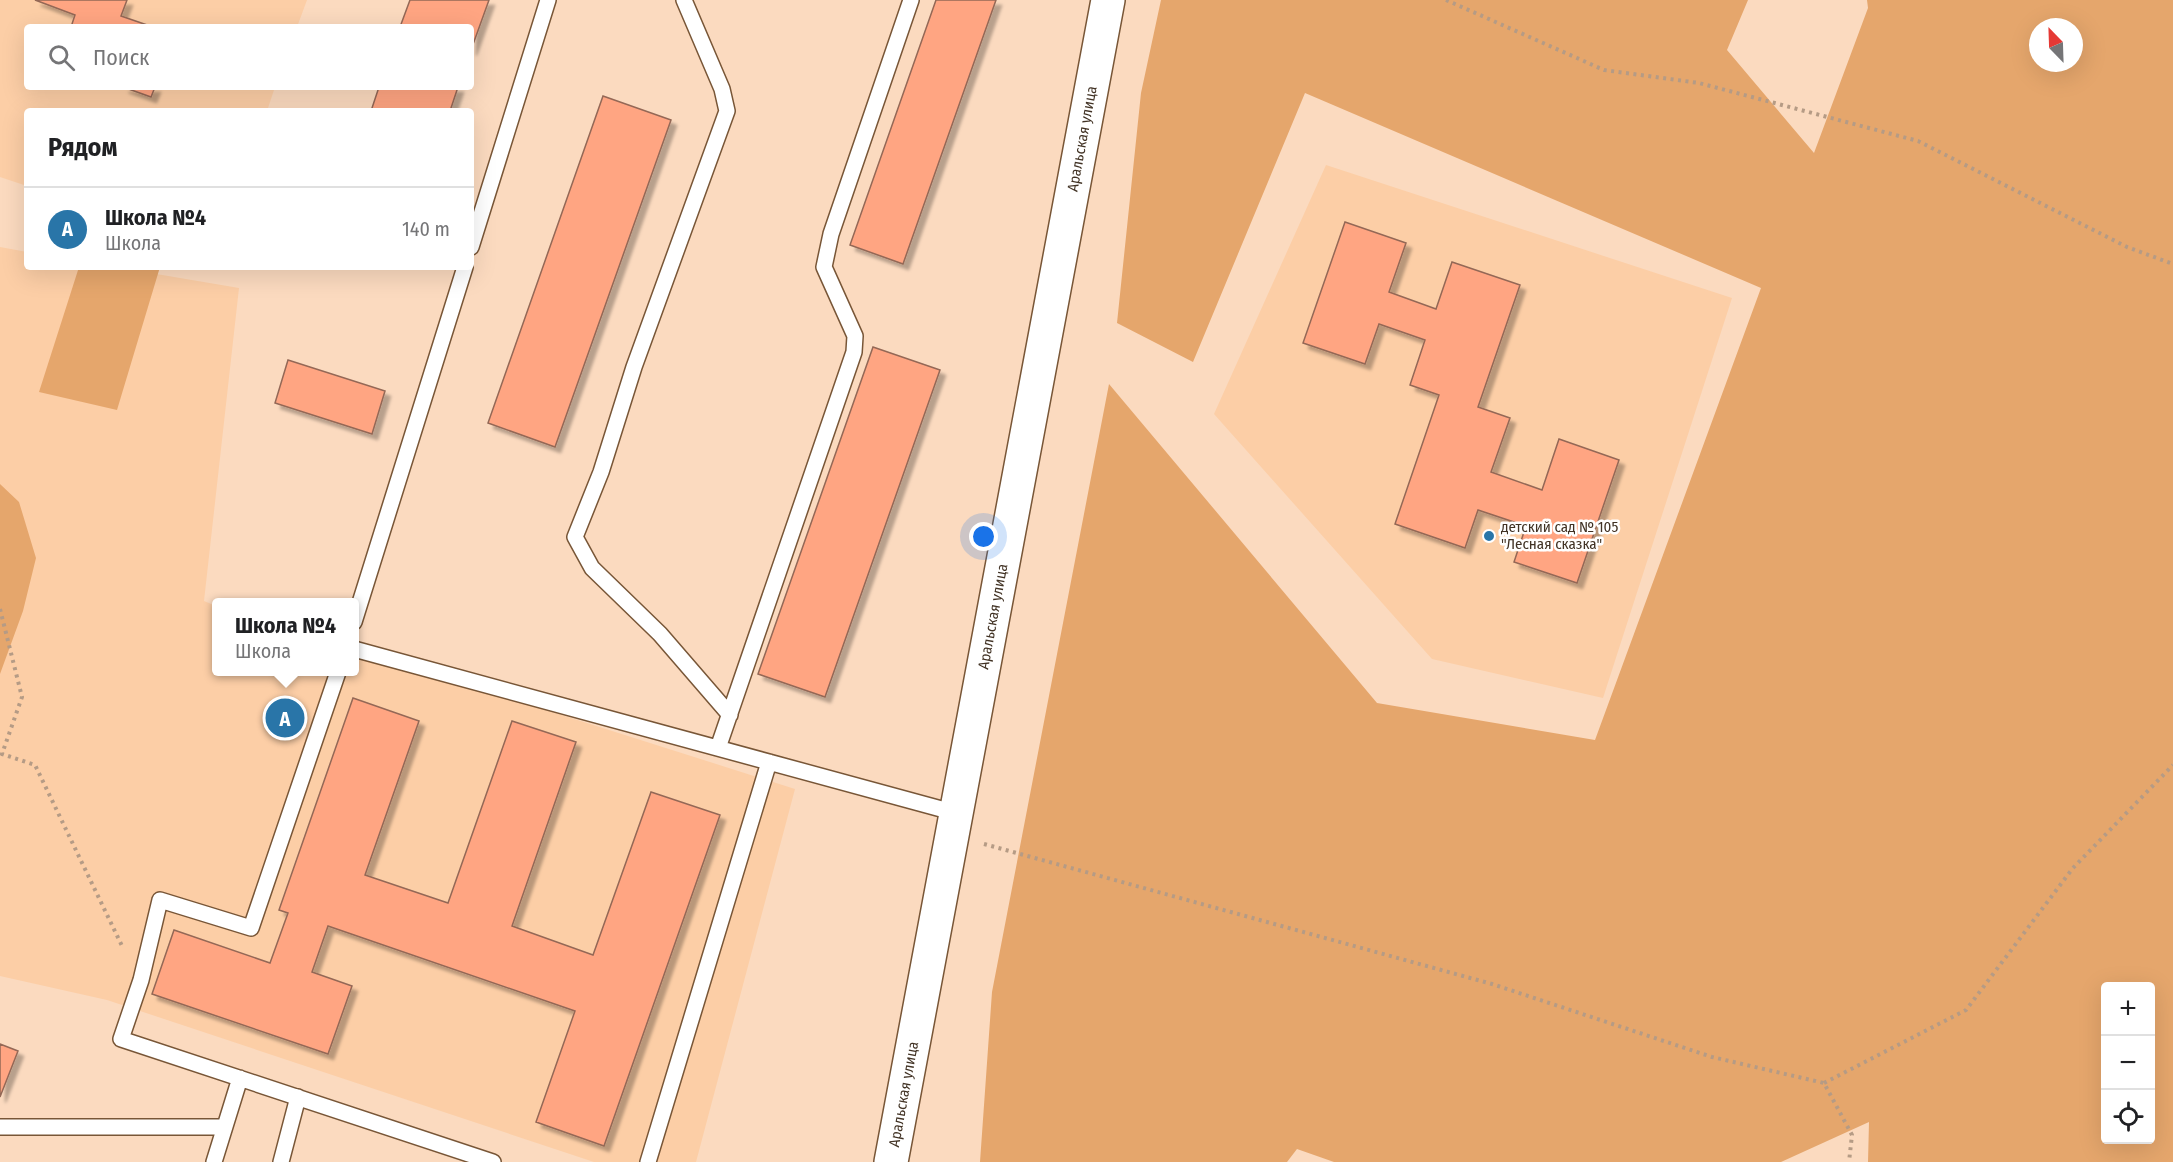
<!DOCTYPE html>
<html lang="ru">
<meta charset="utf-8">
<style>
body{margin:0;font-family:"Fira Sans Condensed",sans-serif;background:#f6f6f6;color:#202124}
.controls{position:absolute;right:18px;bottom:18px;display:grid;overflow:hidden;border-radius:6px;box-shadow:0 6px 24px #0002}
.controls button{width:54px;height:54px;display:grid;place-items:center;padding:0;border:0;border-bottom:2px solid #e0e0e0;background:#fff;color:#202124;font:30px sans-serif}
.compass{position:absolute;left:2029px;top:18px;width:54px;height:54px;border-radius:50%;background:#fff;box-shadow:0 6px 24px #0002;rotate:337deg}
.you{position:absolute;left:984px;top:537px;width:21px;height:21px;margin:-15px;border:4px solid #fff;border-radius:50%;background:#1a73e8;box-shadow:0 0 0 9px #1a73e833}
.badge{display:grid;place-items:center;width:39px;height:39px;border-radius:50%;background:#2975a8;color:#fff;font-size:20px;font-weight:700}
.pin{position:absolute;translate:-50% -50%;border:3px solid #fff;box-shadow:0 2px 6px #0006}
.popup{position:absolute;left:212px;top:598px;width:147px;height:78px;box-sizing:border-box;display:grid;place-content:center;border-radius:6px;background:#fff;filter:drop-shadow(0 2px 4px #0005);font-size:20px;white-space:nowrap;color:#757577}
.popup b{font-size:22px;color:#202124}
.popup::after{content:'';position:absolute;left:50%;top:100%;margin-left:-12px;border:12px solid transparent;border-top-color:#fff}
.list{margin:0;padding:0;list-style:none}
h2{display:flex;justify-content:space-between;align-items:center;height:78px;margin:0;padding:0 24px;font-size:26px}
h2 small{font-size:20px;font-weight:400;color:#757577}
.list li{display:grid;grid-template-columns:39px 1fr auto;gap:18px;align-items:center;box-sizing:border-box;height:84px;padding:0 24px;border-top:2px solid #e0e0e0}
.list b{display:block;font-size:22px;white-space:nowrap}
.list p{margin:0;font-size:20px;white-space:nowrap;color:#757577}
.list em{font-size:20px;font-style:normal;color:#757577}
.icon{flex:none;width:33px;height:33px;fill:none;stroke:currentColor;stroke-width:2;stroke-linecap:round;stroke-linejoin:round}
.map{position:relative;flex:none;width:2173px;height:1162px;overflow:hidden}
.search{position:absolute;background:#fff;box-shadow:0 6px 24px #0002;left:24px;top:24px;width:450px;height:66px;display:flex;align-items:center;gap:15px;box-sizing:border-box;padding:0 21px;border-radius:6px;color:#757577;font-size:22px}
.panel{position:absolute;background:#fff;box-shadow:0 6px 24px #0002;left:24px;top:108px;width:450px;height:162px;border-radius:6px}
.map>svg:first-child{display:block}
</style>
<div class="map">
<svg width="2173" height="1162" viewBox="0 0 2173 1162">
<defs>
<filter id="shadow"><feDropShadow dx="5.5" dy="5.5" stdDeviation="1.5" flood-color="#0004"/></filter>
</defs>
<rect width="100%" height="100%" fill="#fbdabf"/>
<path fill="#fccea6" d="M0 0H307L297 27H27V87H275L267 111H27V186L0 177Z
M1326 165 1732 298 1603 698 1432 659 1214 414Z
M0 247 27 252V267H115L239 288 204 601 216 606V672H354V649L795 789 696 1162H594L107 1000 0 976Z"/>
<path fill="#e5a66c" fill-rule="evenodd" d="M1161 0H1748L1727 50 1814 153 1868 8 1867 0H2173V1162H1868L1869 1122 1781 1162H1334L1297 1149 1287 1162H980L992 992 1109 384 1377 703 1595 740 1761 288 1305 93 1193 362 1117 323 1141 93ZM2038 27H2074V63H2038ZM2106 986H2150V1140H2106Z
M79 267H160L117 410 39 392Z
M0 484 19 502 36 558 23 611 0 674Z"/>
<path fill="#ffa582" stroke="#946856" stroke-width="1.5" filter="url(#shadow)" d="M35 0H127L121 16 153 27H71L75 15Z
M410 0H489L471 50V27H400Z
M936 0H996L903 264 850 245Z
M123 87H155L151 97Z
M379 87H458L450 111H371Z
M603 96 671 120 555 447 488 423Z
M1345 222 1406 243 1389 292 1436 309 1452 262 1520 285 1478 407 1510 418 1491 472 1542 490 1559 439 1619 460 1577 583 1514 562 1526 526 1478 510 1465 548 1395 524 1439 395 1410 385 1425 340 1379 324 1365 364 1303 343Z
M873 347 940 370 825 697 758 674Z
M288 360 385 391 372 434 275 403Z
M353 698 419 721 365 875 448 903 512 721 576 742 512 926 593 955 651 792 720 815 604 1146 536 1122 575 1011 328 926 312 972 352 986 328 1054 152 994 174 930 270 963 288 913 279 910Z
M0 1044 18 1051 0 1097Z"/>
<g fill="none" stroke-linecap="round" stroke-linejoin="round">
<defs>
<path id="service" d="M684 0 722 89 727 111 634 367 601 472 575 537 592 568 660 634 730 715
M471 247 548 0
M354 622 465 267
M354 649 956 813
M338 672 251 928 160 900 141 980 121 1039 493 1162
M718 748 854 352 855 336 824 267 831 234 911 0
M0 1127H224
M214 1162 240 1078
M281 1162 298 1097
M648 1162 769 762"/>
<g id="tertiary">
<path id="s1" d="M891 1162 1108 0"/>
</g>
</defs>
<use href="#service" stroke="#785637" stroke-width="18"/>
<use href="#tertiary" stroke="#785637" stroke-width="36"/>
<path stroke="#b59b85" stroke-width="4" stroke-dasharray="3 4.5" stroke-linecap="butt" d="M1446 0 1604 70 1699 83 1918 141 2127 247 2173 264
M0 609 22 697 2 754 35 765 123 948
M984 844 1492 984 1712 1057 1824 1083 1852 1135 1849 1162
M1824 1083 1966 1010 2073 868 2173 765"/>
<use href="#service" stroke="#fff" stroke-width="15"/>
<use href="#tertiary" stroke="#fff" stroke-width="33"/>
</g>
<circle fill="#2975a8" stroke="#fff" stroke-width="2" cx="1489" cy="536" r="6"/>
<g text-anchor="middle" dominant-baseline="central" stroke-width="5" stroke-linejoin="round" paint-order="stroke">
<g font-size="15" fill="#413224" stroke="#fff">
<text stroke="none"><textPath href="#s1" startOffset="1041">Аральская улица</textPath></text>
<text stroke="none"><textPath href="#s1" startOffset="555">Аральская улица</textPath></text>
<text stroke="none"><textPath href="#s1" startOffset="69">Аральская улица</textPath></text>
</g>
<g font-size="15" fill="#413224" stroke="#fff" text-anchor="start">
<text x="1501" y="527">детский сад № 105<tspan x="1501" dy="17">"Лесная сказка"</tspan></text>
</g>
</g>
</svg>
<div class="controls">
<button>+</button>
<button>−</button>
<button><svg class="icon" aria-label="locate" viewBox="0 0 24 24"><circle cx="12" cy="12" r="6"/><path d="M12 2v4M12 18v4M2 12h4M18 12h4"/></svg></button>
</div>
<svg class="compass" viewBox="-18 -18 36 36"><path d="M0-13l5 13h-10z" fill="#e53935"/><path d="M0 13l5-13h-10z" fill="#757577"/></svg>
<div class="you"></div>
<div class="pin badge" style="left:285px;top:718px">A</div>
<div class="popup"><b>Школа №4</b>Школа</div>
<div class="search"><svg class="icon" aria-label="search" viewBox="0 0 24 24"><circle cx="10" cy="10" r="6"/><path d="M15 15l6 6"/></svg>Поиск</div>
<section class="panel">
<h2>Рядом<small></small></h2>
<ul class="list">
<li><span class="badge">A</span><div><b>Школа №4</b><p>Школа</p></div><em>140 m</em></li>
</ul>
</section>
</div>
